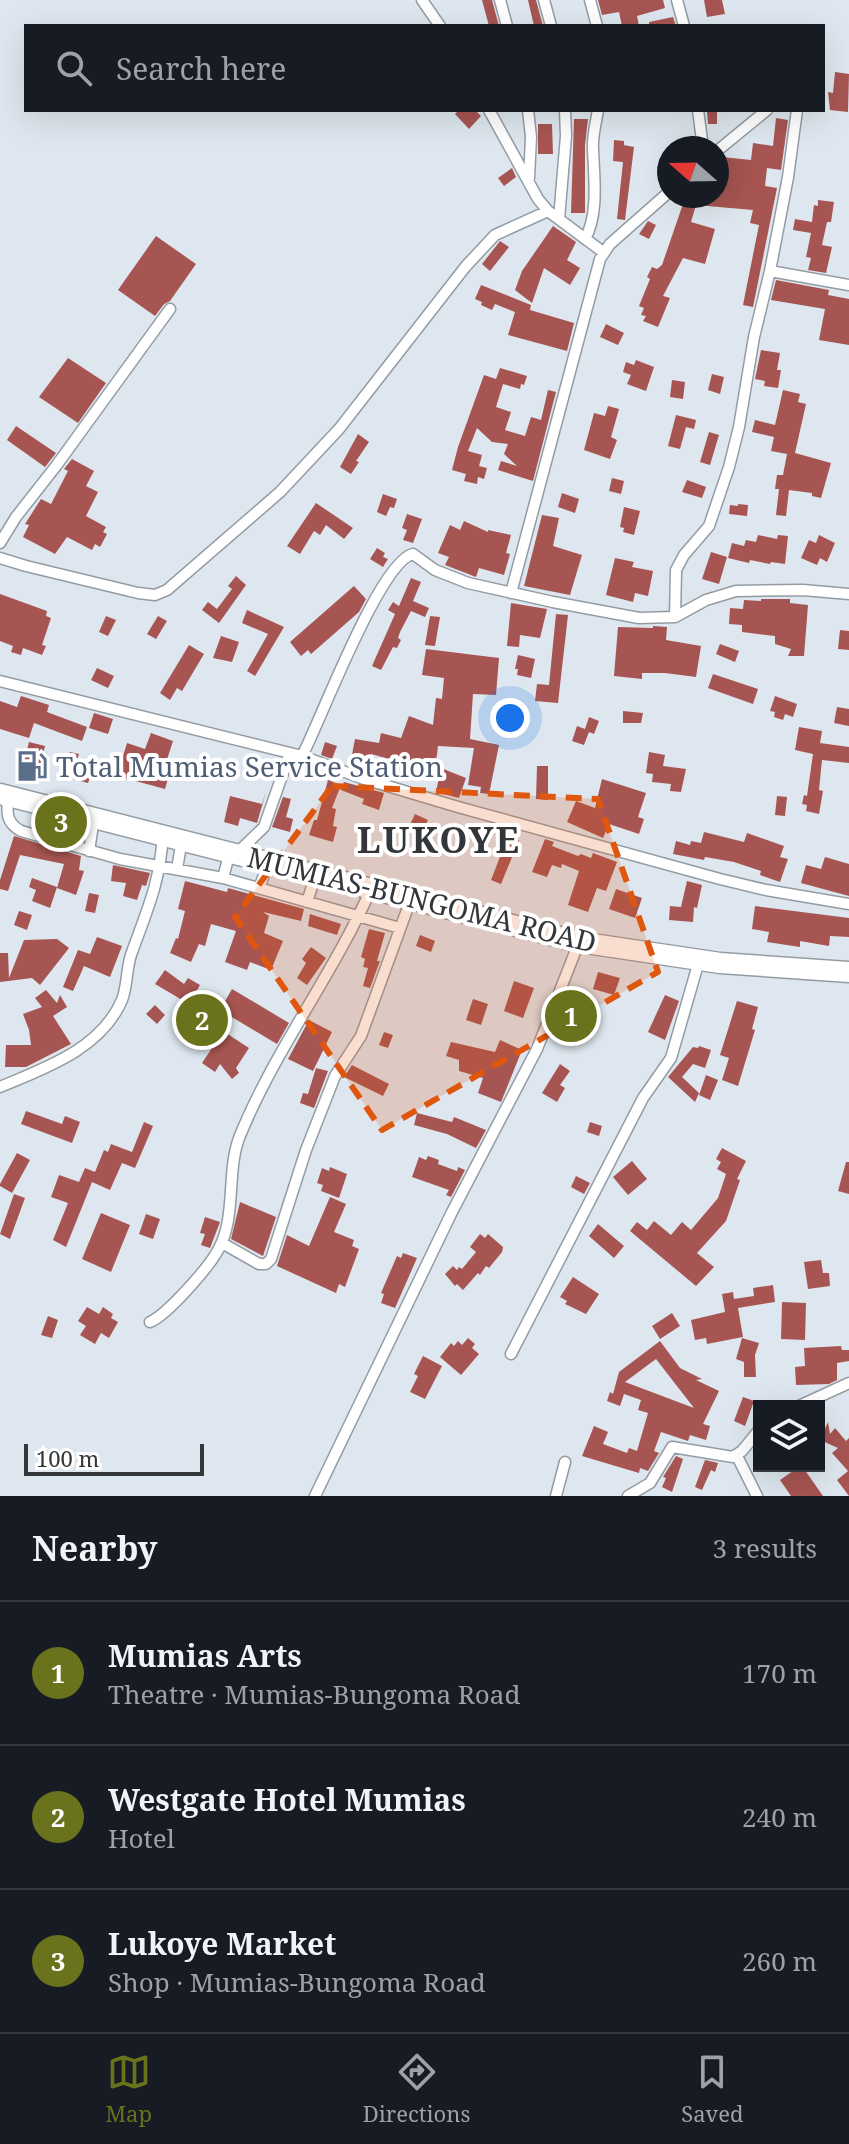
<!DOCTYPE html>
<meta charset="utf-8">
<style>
body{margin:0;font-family:"Noto Serif",serif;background:#20242c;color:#f1f3f6}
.controls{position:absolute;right:24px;bottom:24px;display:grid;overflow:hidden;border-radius:0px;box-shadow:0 8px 32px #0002}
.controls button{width:72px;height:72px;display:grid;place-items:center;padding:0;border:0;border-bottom:2px solid #363941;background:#171b24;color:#f1f3f6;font:40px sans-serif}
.compass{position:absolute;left:657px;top:136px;width:72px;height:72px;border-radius:50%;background:#171b24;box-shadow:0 8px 32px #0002;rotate:290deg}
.scale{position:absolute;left:24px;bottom:20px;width:180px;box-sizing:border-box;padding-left:8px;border:4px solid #34373a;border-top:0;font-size:22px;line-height:28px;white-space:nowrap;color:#34373a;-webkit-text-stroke:6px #fff;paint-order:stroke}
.you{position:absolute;left:510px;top:718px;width:28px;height:28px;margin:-20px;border:6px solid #fff;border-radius:50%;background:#1a73e8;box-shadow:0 0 0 12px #1a73e833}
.badge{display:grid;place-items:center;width:52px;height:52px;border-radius:50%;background:#6a731c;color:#fff;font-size:26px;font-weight:700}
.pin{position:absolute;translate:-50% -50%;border:4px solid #fff;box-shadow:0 2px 8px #0006}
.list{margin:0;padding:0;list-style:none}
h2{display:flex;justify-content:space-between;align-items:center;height:104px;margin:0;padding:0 32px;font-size:34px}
h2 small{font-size:26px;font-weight:400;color:#9ea1a6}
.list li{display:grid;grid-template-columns:52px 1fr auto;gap:24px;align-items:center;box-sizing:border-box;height:144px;padding:0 32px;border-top:2px solid #363941}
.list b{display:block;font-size:30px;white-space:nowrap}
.list p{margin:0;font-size:26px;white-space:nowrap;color:#9ea1a6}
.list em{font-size:26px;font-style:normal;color:#9ea1a6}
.icon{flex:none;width:44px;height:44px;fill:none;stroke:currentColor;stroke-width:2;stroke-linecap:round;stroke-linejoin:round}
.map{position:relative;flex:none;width:849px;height:1496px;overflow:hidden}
.search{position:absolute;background:#171b24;box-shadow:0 8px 32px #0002;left:24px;right:24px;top:24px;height:88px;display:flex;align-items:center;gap:20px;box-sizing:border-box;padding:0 28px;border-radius:0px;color:#9ea1a6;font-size:30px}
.sheet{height:536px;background:#171b24}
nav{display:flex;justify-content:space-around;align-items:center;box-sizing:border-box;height:112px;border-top:2px solid #363941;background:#171b24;font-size:22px;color:#9ea1a6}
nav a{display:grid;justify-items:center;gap:4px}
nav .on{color:#6a731c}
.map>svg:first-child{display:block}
</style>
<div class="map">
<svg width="849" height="1496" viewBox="0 0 849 1496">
<rect width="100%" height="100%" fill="#dee7ef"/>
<path fill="#a75552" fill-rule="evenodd" d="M482 0H492L499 26H489Z
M528 0H536L543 26H534Z
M598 0H663L665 8 637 16 639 26H622L619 12 602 15Z
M704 0H722L725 14 707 17Z
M673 17 676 26H649V22Z
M835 72 849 74 848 112 830 110 828 92 833 93Z
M459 110H475L481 116 469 129 455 114Z
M707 112H717V124H708Z
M776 118 788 120 781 170 767 168 765 186 777 188 753 307 743 305 759 225 750 223 753 210 696 205 691 222 715 229 705 264 683 258 663 296 670 298 658 327 643 321 646 316 641 315 644 308 639 306 650 279 647 277 652 267 657 269 662 265 685 198 717 196 722 157 751 160 753 143 773 146Z
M574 119H588L585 145V213H571Z
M538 124H552L553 154H538Z
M614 140 624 141V145L634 147 625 220 617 219 623 162 613 161Z
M512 168 516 177 504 186 498 178Z
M818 200 834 202 831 222H827L822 245 832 247 826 273 808 270 811 258 806 257 811 233 793 230 795 219 812 222 814 205 818 206Z
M648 221 656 225 649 239 639 234Z
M553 226 576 242 567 260 580 268 570 285 544 268 532 303 515 290 522 271Z
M156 236 196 264 170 301 164 304 155 316 118 290Z
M500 241 509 247 490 271 482 264Z
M776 280 829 290 828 295 849 299V345L819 340 825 309 771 300Z
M481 285 531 305 530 310 574 323 567 351 508 335 515 312 495 304 492 310 481 305 482 302 475 299Z
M606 324 624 333 618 345 600 337Z
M761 350 780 353 777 370H781L778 388 764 386 765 381 755 379Z
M68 358 106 383 78 423 39 397Z
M636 360 654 367 646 391 627 384 631 375 623 372 626 362 634 365Z
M500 368 527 376 524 385 521 384 520 389 503 384 496 407 511 412 505 430 525 436 531 417 541 420 548 390 556 392 533 481 498 470 501 461 517 466 504 454 508 444 492 442 477 428 468 451 482 455 479 466 487 468 484 479 478 477 477 484 464 481 466 474 452 470 458 447 484 375 496 379Z
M712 374 724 377 720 394 708 390Z
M672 380 685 382 683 399 670 397Z
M783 390 800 394 798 402 806 404 795 453 831 463 821 498 812 496V493L789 490 786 516 776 515 779 489H775L777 475H783L787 454 771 451 774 437 752 432 755 420 775 425Z
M608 406 619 409 611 437 617 440 610 459 584 450 594 413 605 416Z
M676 415 696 420 694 429 686 427 680 449 668 446Z
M16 426 56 453 45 467 7 440Z
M709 432 719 435 710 465 700 462Z
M358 434 369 442 356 461 359 462 351 474 340 467Z
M72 459 94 471 86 486 98 492 86 516 106 527 103 532 107 534 100 547 95 544 92 550 67 537 55 554 23 537 29 525 25 524 41 499 51 504 68 471 64 469Z
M612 478 624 481 621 494 609 491Z
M687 480 706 487 702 498 682 492Z
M562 493 579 499 575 513 558 507Z
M383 494 397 499 394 508 390 507 386 516 377 512Z
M316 503 353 528 344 539 326 525 320 535 314 531 300 554 287 546Z
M738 504 748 505 747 516 729 514 730 505 738 506Z
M624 507 640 511 634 535 623 532 624 528 620 527Z
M407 514 422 519 413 543 403 540 407 530 402 528Z
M542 515 559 518 553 546 582 555 570 595 524 586Z
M464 521 488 532V530L511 535 506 553 510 554 504 575 479 568 476 577 445 565 449 557 438 553 450 525 460 530Z
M758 535 777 539 778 535 788 536 785 564 771 562 770 564 750 560 749 563 728 558 732 543 744 546 746 540 756 542Z
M819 535 835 543 827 562 820 558 817 565 801 558 809 540 816 543Z
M377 548 385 553 383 557 388 559 383 567 370 559Z
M711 552 727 557 719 584 702 579Z
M615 558 634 562 632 567 653 571 648 596 635 593 633 602 606 595Z
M236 576 246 585 219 623 202 610 208 602 217 609 232 589 228 586Z
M411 578 421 582 413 601 429 608 425 617 411 611 400 632 398 638 401 640 397 648 393 647 381 670 372 666 395 614 388 610 393 602 399 606Z
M354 586 366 599 359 612 311 654 308 650 301 656 290 642Z
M0 594 47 611 46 616 51 618 42 645 46 646 42 655 23 648 21 655 11 652 13 646 0 641Z
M761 599H790V603L808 605 804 656H788L791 649 775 644V636L742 632V625L729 624 730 608 743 609 744 600 761 601Z
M511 603 547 609 540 638 520 635 519 647 507 646Z
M247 610 284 627 255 676 247 671 268 634 242 623Z
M556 614 568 615 558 703 535 701 537 684 549 685Z
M106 616 116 620 108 636 99 632Z
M158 616 167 621 156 639 147 634Z
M430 616 440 617 435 646 425 645Z
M653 626 667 627 666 640 701 646 696 677 665 673H642V679L614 676 618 627 653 628Z
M840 630 849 631V650L838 649Z
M221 636 239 642 232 662 213 658Z
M720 644 739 651 735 662 716 654Z
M189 645 204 654 182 691 177 688 170 700 160 693Z
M426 649 499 658 496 695 473 694 470 739 499 745 489 794 480 793 481 787 468 785 474 748 438 746 436 762 412 759 407 775 404 774 402 780 393 777 394 773 389 771 393 760 371 754 370 760 364 759 362 768 350 765 355 739 379 743 381 733 401 738 409 716 433 725 436 698 442 699 444 678 422 675Z
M518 655 535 659 531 678 517 675 518 669H515Z
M97 668 114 676 108 688 91 680Z
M713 674 758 689 753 704 708 688Z
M21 696 49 705 47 712 87 727 82 741 34 723 29 738 0 729V701L17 707Z
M775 696 797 704 793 717 785 714 783 720 774 717 775 712 770 711Z
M837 707 849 709V726L834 723Z
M623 711 643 713 641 723H623Z
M94 713 113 719 108 734 89 728Z
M589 717 599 721 594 734 589 732 584 745 572 741 577 726 585 729Z
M799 727 822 731 820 743 849 747V763L822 760 819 790 823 791 819 814 806 811 807 805 802 804 804 795 807 796 813 754 795 750Z
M151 733 173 741 163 772 169 775 165 789 117 776 127 743 145 749Z
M29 742 45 746 38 774 22 770Z
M325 742 337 746 332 759 321 755Z
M70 752 79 754 76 763 93 769 88 783 62 776Z
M649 752 665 755 663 766 686 769 681 792 670 791 671 784 652 782 653 774 646 773Z
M537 766H548V800L536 799Z
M441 768 466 778 459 798 436 792Z
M602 779 646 793 638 817 644 819 639 834 609 824 603 838 567 822 576 801 595 808Z
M328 780 341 785 332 808 336 809 333 826 337 827 333 842 309 835 314 820H317Z
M344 782 384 793 379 810 362 804 364 799 341 790Z
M266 792 257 823 240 818 238 826 224 822 230 796 262 804Z
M777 796 787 797 785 816 775 815Z
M283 797 291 799 286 817 293 819 290 832 272 827Z
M415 814 428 820 421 835 408 829Z
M704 832 744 842 747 833 784 846 780 857 788 859 780 882 760 875 761 871 734 862 705 857 704 860 673 854 676 841 690 845 691 841 701 843Z
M14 836 81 856 79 870 84 871 76 895 57 888 64 864 20 855 8 891 0 889V880Z
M508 836 519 840 501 884 491 880Z
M545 839 554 842 552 846 578 856 581 854 591 858 593 853 617 862 606 891 597 888 588 912 568 905 579 871 562 864 561 868 552 865 547 877 532 872Z
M825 857 849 864V896L801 883 806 865 821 869Z
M113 865 150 873 146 886 142 885 137 900 123 896 126 883 111 881Z
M32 878 57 887 50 908 32 901 36 890 29 887Z
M185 881 227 892 228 888 304 909 301 921 263 912 269 916 264 933 283 941 271 970 250 962 247 970 225 962 236 931 211 924 205 946 199 944 191 962 170 953 176 938 178 939 185 911 178 909Z
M687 881 702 885 697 908 694 907 693 922 669 920 670 906 681 907Z
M616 889 642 898 635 918 609 909Z
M89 893 99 895 95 913 85 911Z
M755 906 849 918V937L830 936 829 946 800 941V947L767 942 769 932 752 929Z
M19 911 32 915 27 930 14 925Z
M310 914 341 924 337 935 308 926Z
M369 929 385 933 377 961H380L370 988 363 986 368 968 363 967 365 959 361 957Z
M420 935 435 941 431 952 416 946Z
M97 937 122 946 110 977 84 966 73 991 63 987 78 950 90 954Z
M57 939 69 948 40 985 32 978 0 982V953H8L9 978 24 940Z
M311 947 326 958 307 985 297 978 306 963 302 959Z
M165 970 184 984 188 978 200 985 189 1004 155 984Z
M598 972 620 978 614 995 593 989Z
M514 981 534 988 523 1018 504 1011Z
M232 989 289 1023 277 1044 220 1010Z
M46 990 57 1003 60 995 67 1007 53 1016 71 1044 26 1067H5L6 1045H31L29 1030 23 1014 42 1007 35 998Z
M665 995 679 1001 665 1040 648 1032Z
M473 999 488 1004 481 1025 466 1020Z
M737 1001 758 1007 752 1029 755 1030 738 1086 722 1080 729 1058 720 1055Z
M155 1005 165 1015 157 1024 146 1014Z
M309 1020 332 1032 313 1071 288 1059Z
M220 1029 249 1048 236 1068 239 1073 232 1079 220 1064 215 1072 202 1063 212 1048 209 1045Z
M384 1032 393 1035 388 1048 379 1045Z
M500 1040 522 1050 501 1102 478 1093 483 1078 459 1071V1060L446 1056 451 1042 495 1052Z
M699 1046 711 1050 705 1068 693 1064 682 1077 699 1093 695 1102 668 1077 693 1047 698 1048Z
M560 1064 570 1071 560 1085 565 1088 557 1102 542 1093Z
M352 1065 389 1084 383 1096 344 1077Z
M316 1068 328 1071 314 1108 300 1103 303 1093 308 1094Z
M706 1075 718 1080 710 1100 699 1095Z
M26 1111 62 1124 65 1116 80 1122 72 1143 21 1124Z
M417 1113 452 1122 454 1117 486 1130 476 1148 447 1134 414 1125Z
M144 1122 153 1126 135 1168 122 1163 110 1190 92 1182 66 1247 53 1240 68 1203 51 1197 59 1175 79 1182 85 1168 95 1172 104 1150 108 1152 111 1144 132 1152Z
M590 1122 602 1126 599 1136 587 1132Z
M722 1148 746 1161 737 1179 740 1180 726 1221 697 1253 714 1267 696 1286 630 1231 637 1222 647 1230 654 1221 671 1235 682 1222 691 1230 718 1198 726 1174 717 1169 721 1162 716 1159Z
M17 1153 30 1160 12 1193 0 1186V1184Z
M428 1156 439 1160 438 1164 457 1171 458 1167 465 1170 451 1197 446 1195 449 1190 412 1177 419 1157 426 1160Z
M632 1161 647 1179 628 1195 613 1177Z
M846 1162H849V1194L838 1191Z
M330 1167 347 1174 339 1198 321 1191 323 1185 317 1183 322 1168 329 1171Z
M576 1176 590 1183 584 1194 571 1187Z
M14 1194 25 1198 10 1239 0 1234Z
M330 1197 346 1204 334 1232 354 1240 352 1246 359 1249 345 1287 339 1284 336 1293 277 1266 287 1235 309 1246Z
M240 1202 276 1217 263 1256 231 1239Z
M101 1213 130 1225 111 1272 82 1259Z
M146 1214 160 1219 153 1239 139 1234Z
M205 1217 220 1222 210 1248 201 1245 205 1234 200 1233Z
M598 1224 624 1246 614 1258 589 1236Z
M480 1234 485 1238 488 1234 503 1247 502 1252 489 1268 486 1266 480 1275 478 1273 463 1290 457 1284 455 1286 445 1274 453 1266 457 1270 459 1267 462 1269 476 1252 470 1247Z
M403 1253 417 1258 395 1308 381 1303 384 1294 381 1293 397 1256 401 1258Z
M821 1260 823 1273H829L830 1286 808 1289 804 1262Z
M573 1277 599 1294 586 1314 565 1304 567 1301 560 1297Z
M773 1285 775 1302 738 1308 743 1337 707 1344 706 1338 695 1340 691 1320 725 1312 722 1294 733 1292 734 1299 754 1296 753 1288Z
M782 1302 806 1303 805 1340 781 1339Z
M87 1307 99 1314 103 1307 113 1314 111 1318 118 1322 109 1338 101 1333 95 1344 80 1335 86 1326 78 1321Z
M672 1313 680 1326 660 1339 652 1326Z
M48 1316 58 1320 52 1338 41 1335Z
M468 1338 475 1344 472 1348 479 1354 461 1375 440 1357 451 1343 454 1346 458 1341 462 1345Z
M742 1338 759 1343 755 1355 756 1377H744V1362L736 1359Z
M660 1341 680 1368 702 1379 696 1380 719 1391 703 1424 710 1426 706 1440 690 1435 688 1441 661 1432 654 1451 659 1453 648 1471 640 1468 639 1473 582 1456 594 1426 608 1432 603 1444 627 1453 629 1448 637 1451 648 1413 638 1410 641 1400 624 1394 620 1406 607 1401 610 1392 613 1394 619 1372ZM656 1359 694 1408 625 1382Z
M841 1346 842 1350H849V1361L837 1363V1380L829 1384 796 1385 795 1367 805 1366 804 1348Z
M423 1356 442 1366 425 1399 410 1392 418 1376 414 1374Z
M743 1397 754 1401 745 1426 734 1421Z
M828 1422 830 1434 835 1428 846 1441 849 1438V1496L837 1480 848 1471 832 1453 838 1448 820 1440Z
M676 1456 683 1459 672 1492 662 1487 666 1478 663 1477Z
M705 1460 718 1463 715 1472 711 1470 702 1490 695 1487Z
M800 1466H802L823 1496H791L780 1480Z"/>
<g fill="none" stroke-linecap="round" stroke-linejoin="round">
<defs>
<path id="street" d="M422 0 440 26
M500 0 507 26
M544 0 551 26
M590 0 597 26
M677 0 684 26
M489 110 538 199 548 211 603 252
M528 110 531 137 529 178
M698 110 703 148
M717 151 767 110
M559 219 566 136 565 110
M585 239C599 214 594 177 593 149 592 137 596 122 598 110
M770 271 849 285
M0 543 16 517 56 466 170 309
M0 558 26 566 138 593 155 595 167 590 280 492 339 429 466 266 495 235 548 211
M511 593 600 259 610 244 669 192
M675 617 676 570 684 555 709 526 729 467 739 427 754 337 770 271 788 177 797 110
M0 681 302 756 364 779 458 807 720 879 766 890 849 904
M302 756C320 722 380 561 413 554L435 570 468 583 553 602 639 618 675 617 706 600 736 591 803 590 849 594
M8 795C7 812 5 822 21 831L120 859 223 878 400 928
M89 851 94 818
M237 853 264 827 290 753
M177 869 182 839
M223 878 230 851
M259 888 269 862
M307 902 316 874
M0 1087C45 1068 101 1049 122 1000 128 984 126 967 132 952 148 908 160 882 163 834
M222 1243 259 1264H266L271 1259 306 1150 335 1076 361 1036 411 899
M150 1322C167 1315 207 1269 217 1252 237 1219 226 1174 239 1138 274 1051 333 975 371 889
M511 1354 643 1098 671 1058 699 961
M799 1406 849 1383
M737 1456 757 1496
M315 1496 451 1214 537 1049 579 942
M556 1496 565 1462
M628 1496 650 1483 672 1447 733 1457 742 1451 759 1430"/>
<path id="highway" d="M0 794 579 942 720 963 849 972"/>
</defs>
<use href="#street" stroke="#949ca3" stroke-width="13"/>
<use href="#highway" stroke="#949ca3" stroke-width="23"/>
<use href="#street" stroke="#fff" stroke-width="10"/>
<use href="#highway" stroke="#fff" stroke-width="20"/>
</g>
<path fill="#df570e" fill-opacity="0.2" stroke="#df570e" stroke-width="6" stroke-dasharray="16 10" stroke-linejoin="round" d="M332 786 598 799 658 972 382 1130 235 917Z"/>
<defs>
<symbol id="fuel-bare" viewBox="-9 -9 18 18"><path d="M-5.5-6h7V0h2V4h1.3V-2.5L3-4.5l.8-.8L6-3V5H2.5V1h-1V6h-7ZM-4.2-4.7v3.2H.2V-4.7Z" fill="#5c6f8a" stroke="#fff" stroke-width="2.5" paint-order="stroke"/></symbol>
</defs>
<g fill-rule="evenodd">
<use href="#fuel-bare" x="10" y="744" width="44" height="44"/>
</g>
<g text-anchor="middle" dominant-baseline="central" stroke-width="8" stroke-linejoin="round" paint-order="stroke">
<g font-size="28" fill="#4e5e75" stroke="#fff" text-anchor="start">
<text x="56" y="766">Total Mumias Service Station</text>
</g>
<g font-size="28" fill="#34373a" stroke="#fff">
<text transform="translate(422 899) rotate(14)">MUMIAS-BUNGOMA ROAD</text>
</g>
<g font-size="36" font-weight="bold" letter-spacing="2" fill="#34373a" stroke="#fff">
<text x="439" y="839">LUKOYE</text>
</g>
</g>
</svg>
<div class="controls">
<button><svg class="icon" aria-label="layers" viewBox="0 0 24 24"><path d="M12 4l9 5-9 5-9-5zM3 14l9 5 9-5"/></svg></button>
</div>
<svg class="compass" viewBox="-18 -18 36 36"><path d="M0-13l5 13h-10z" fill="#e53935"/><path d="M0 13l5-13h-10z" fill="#9ea1a6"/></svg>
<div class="scale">100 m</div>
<div class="you"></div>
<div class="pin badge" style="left:571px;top:1016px">1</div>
<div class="pin badge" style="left:202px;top:1020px">2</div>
<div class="pin badge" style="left:61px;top:822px">3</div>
<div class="search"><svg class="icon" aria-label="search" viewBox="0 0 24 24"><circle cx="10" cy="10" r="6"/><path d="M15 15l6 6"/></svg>Search here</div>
</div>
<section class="sheet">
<h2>Nearby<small>3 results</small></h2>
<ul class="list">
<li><span class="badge">1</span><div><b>Mumias Arts</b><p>Theatre · Mumias-Bungoma Road</p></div><em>170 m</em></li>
<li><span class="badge">2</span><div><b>Westgate Hotel Mumias</b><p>Hotel</p></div><em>240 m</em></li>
<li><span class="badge">3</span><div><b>Lukoye Market</b><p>Shop · Mumias-Bungoma Road</p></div><em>260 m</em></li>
</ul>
</section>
<nav>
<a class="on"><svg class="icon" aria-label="map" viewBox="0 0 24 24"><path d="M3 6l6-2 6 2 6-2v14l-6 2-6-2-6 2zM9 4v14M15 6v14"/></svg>Map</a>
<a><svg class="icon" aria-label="directions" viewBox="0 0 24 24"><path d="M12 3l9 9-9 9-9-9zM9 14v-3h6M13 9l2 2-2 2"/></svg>Directions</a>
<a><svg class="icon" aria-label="saved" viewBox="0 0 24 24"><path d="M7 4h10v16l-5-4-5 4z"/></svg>Saved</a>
</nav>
